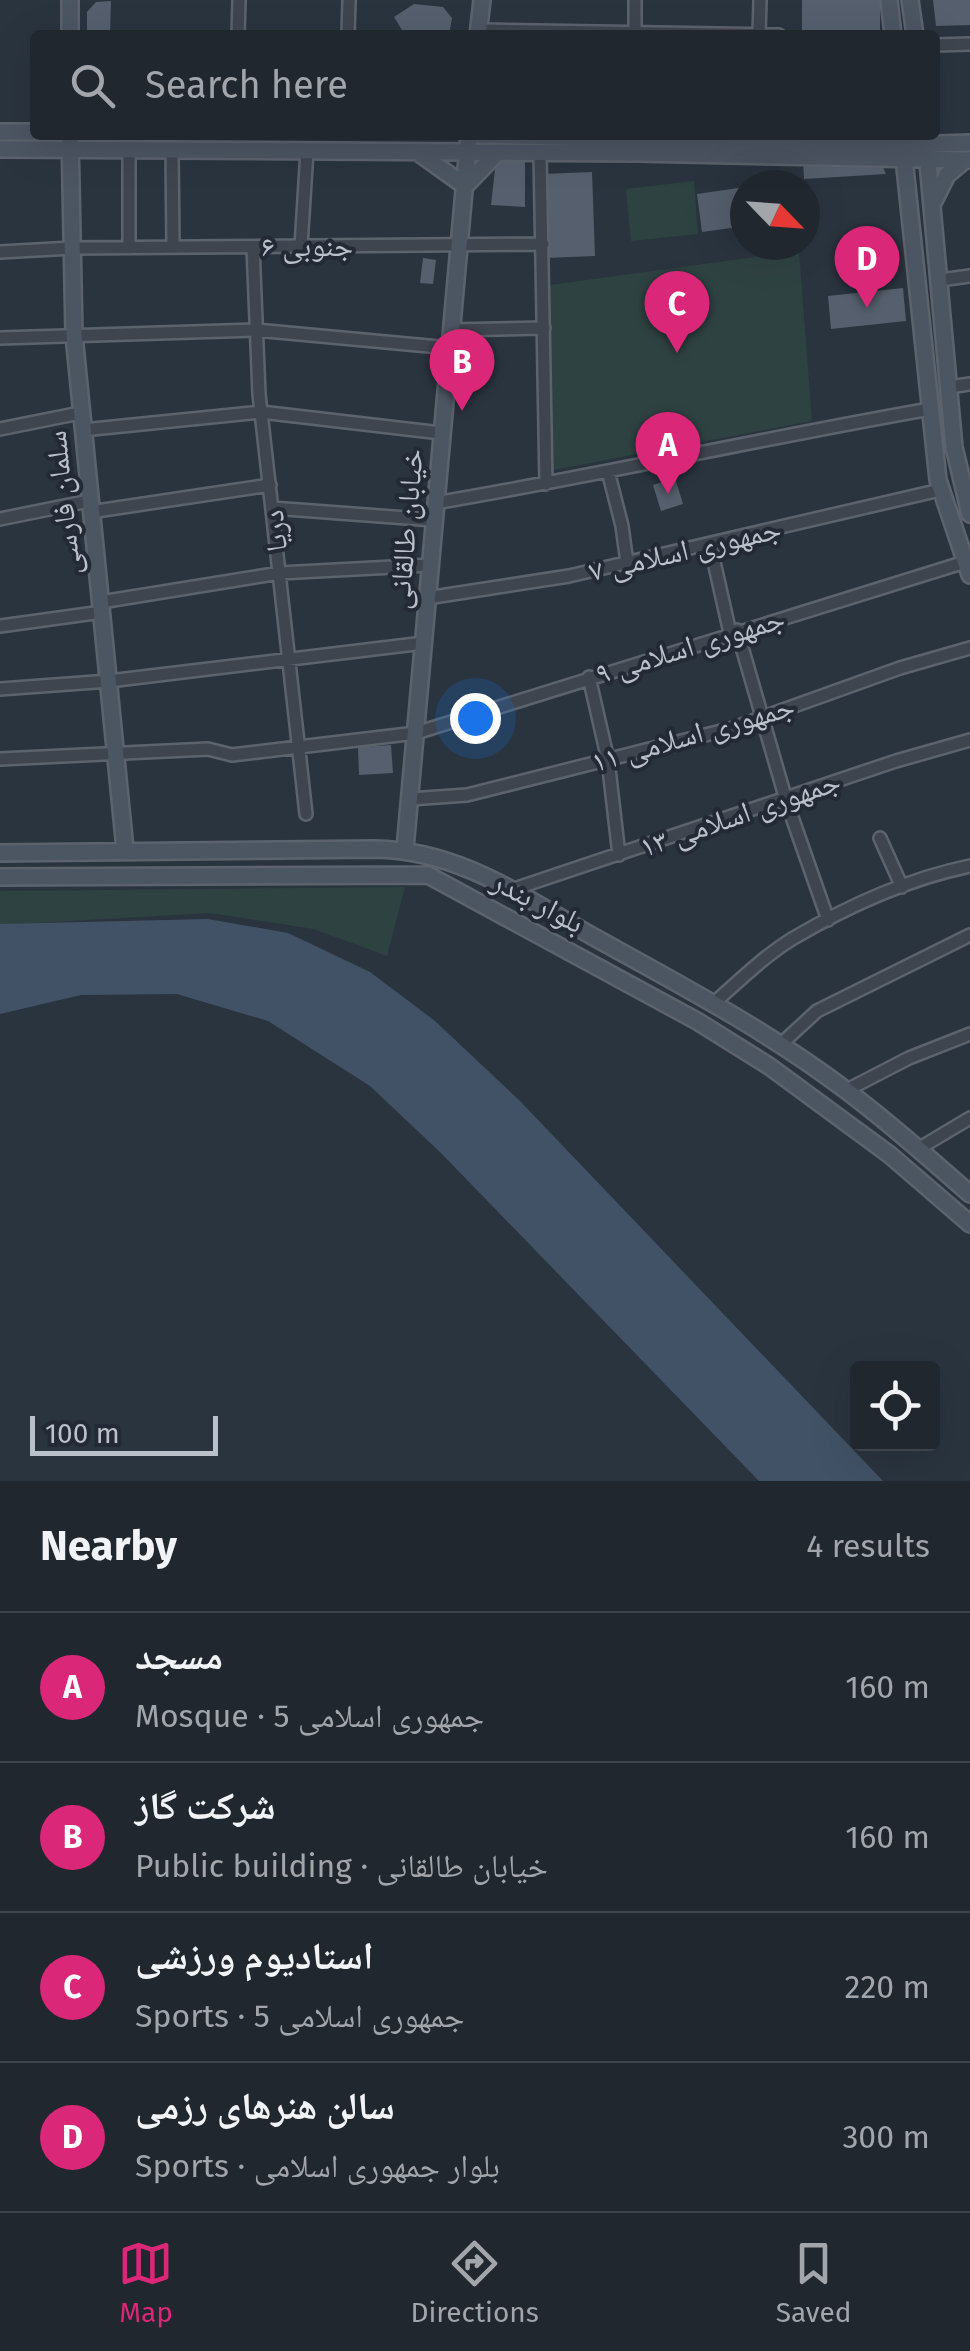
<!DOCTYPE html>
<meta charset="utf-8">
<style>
body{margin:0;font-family:"Fira Sans","Noto Naskh Arabic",sans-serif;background:#282f37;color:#f1f3f6}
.controls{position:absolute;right:30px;bottom:30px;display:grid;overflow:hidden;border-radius:10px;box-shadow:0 10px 40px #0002}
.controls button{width:90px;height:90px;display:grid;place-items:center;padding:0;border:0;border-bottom:2px solid #3d444b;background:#20272f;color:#f1f3f6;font:50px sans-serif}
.compass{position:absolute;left:730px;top:170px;width:90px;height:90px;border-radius:50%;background:#20272f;box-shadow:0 10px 40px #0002;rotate:115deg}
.scale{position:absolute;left:30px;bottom:25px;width:188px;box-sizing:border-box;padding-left:10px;border:5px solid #bbc1ca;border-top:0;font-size:28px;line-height:35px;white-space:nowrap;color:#bbc1ca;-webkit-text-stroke:8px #232a35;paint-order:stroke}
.you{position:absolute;left:475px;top:718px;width:35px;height:35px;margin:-25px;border:8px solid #fff;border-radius:50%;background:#1a73e8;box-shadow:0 0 0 15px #1a73e833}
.badge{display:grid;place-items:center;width:65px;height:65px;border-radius:50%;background:#db2777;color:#fff;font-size:32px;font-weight:700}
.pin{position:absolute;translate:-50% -82px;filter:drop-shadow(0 2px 5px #0008)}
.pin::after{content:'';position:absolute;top:52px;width:35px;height:30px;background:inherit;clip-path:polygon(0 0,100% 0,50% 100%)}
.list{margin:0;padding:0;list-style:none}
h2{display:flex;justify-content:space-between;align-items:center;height:130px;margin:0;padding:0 40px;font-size:42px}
h2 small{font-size:32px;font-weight:400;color:#a2a5aa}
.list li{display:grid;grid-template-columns:65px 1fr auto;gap:30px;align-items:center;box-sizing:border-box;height:150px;padding:0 40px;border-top:2px solid #3d444b}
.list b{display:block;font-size:38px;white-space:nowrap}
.list p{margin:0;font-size:32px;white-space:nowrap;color:#a2a5aa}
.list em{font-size:32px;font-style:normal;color:#a2a5aa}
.icon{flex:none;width:55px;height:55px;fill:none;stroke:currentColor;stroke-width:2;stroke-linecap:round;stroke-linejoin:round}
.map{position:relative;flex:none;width:970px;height:1481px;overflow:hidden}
.search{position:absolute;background:#20272f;box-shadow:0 10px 40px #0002;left:30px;right:30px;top:30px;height:110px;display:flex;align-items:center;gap:25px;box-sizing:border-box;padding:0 35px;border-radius:10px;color:#a2a5aa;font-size:38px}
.sheet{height:730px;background:#20272f}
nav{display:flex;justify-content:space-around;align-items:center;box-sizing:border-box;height:140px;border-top:2px solid #3d444b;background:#20272f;font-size:28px;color:#a2a5aa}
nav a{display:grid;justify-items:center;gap:5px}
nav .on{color:#db2777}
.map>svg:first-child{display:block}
</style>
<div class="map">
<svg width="970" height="1481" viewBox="0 0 970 1481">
<rect width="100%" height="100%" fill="#2a343f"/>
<path fill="#2f4242" d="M694 181 698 234 631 241 626 189Z
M799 251 812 421 553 470 543 286Z
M405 887 387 956 314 929 210 913 0 925V891Z"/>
<path fill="#425266" d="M208 919 288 933 370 972 435 1021 519 1100 883 1481H759L441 1153 370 1086 268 1021 177 994 81 995 0 1014V924Z"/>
<path fill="#565f6d" d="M802 0H880V30L802 31Z
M933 0H970V25L936 26Z
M111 1 110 35H87V12L96 2Z
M414 4 443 7 452 18 449 35H405L394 17Z
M525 154V207L491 205 495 169 502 158Z
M803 159 882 165 886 174 804 179Z
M592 172 595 256 546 258 542 174Z
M745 187V226L702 232 697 194Z
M423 258 436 260 433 284 420 283Z
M903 288 906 321 831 329 828 296Z
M675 478 683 504 661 511 653 485Z
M391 745 393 773 359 775 358 747Z"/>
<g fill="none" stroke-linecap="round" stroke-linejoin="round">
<defs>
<path id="street" d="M479 30 779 35
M238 35 239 0
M348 35 349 0
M635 35V0
M759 35 760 0
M935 45 970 44
M129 150V248
M172 150 173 247
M540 153 546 484
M301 246 307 151
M253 247 259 394 306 814
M0 252 72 248 543 244
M940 280 970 276
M452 330 544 328
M0 338 256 330 450 348
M949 387 970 384
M0 429 80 413
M83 430 261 412 441 433
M608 471 622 526 627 563
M435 503C601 475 764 438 930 409
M272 508 434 520
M90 512 270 485
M0 519 89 501
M710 544 730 633
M427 598 569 576 940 490
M101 602 280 573 430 565
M0 626 102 612
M737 630 786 800 828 920
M589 677 608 760 619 855
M0 689 109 681 424 643
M0 759 208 749 232 755 416 733 965 562
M410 799 467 795 733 728 900 668 970 648
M880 838 902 887
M511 890 896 761 970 740
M714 1003C739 981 763 957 792 939 846 907 908 879 970 866
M780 1045 817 1011 970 935
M847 1090 909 1058 970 1034
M918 1149 970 1118"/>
<path id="secondary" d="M889 0 893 35
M910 0 915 35
M70 35V0
M478 35 482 0
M0 132H35
M70 135 74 335 125 849
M479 135 876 146 970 143
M0 149 636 153 970 160
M903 149 938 480 970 575
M927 152 954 447 970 514
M419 153 465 186 498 152
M934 201 947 175 965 160
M405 849 469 135
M0 853 375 849C458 850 522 896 592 936 679 984 768 1031 847 1091 890 1123 930 1159 970 1194
M0 877 428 875 697 1021 769 1066 890 1155 970 1224"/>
</defs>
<use href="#street" stroke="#5c636d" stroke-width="16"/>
<use href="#secondary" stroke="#5c636d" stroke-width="20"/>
<use href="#street" stroke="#3e454f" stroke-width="11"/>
<use href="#secondary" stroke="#4c5562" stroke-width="15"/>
</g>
<g text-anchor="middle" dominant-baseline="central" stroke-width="8" stroke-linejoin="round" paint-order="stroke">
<g font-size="30" fill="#bbc1ca" stroke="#232a35">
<text x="307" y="246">۶ جنوبی</text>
<text transform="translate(63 503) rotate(-96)">سلمان فارسی</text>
<text transform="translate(406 529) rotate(-85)">خیابان طالقانی</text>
<text transform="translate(275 531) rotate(-96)">دریا</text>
<text transform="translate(685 550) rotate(-13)">جمهوری اسلامی ۷</text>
<text transform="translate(690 646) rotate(-17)">جمهوری اسلامی ۹</text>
<text transform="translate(693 734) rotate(-16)">جمهوری اسلامی ۱۱</text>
<text transform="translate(740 814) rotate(-19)">جمهوری اسلامی ۱۳</text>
<text transform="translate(538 902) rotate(28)">بلوار بندر</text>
</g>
</g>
</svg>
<div class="controls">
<button><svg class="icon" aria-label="locate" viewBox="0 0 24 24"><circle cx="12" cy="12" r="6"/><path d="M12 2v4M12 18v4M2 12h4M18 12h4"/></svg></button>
</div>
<svg class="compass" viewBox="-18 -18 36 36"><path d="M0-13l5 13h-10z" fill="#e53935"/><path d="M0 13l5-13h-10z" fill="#a2a5aa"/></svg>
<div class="scale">100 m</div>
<div class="you"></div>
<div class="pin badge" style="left:668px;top:494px">A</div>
<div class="pin badge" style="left:462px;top:411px">B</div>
<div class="pin badge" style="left:677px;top:353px">C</div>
<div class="pin badge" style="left:867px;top:308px">D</div>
<div class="search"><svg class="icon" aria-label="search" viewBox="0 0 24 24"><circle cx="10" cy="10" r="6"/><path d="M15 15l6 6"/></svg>Search here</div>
</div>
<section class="sheet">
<h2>Nearby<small>4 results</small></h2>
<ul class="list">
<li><span class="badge">A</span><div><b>مسجد</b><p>Mosque · جمهوری اسلامی 5</p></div><em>160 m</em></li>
<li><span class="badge">B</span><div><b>شرکت گاز</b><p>Public building · خیابان طالقانی</p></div><em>160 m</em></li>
<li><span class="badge">C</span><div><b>استادیوم ورزشی</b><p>Sports · جمهوری اسلامی 5</p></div><em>220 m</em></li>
<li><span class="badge">D</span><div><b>سالن هنرهای رزمی</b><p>Sports · بلوار جمهوری اسلامی</p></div><em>300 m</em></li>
</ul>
</section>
<nav>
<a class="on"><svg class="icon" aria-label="map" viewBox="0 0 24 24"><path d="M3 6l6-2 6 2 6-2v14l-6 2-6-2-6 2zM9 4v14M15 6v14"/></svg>Map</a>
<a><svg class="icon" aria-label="directions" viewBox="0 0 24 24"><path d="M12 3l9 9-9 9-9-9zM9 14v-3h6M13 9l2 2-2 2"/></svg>Directions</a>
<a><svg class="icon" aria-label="saved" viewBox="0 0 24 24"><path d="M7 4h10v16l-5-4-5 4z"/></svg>Saved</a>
</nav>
